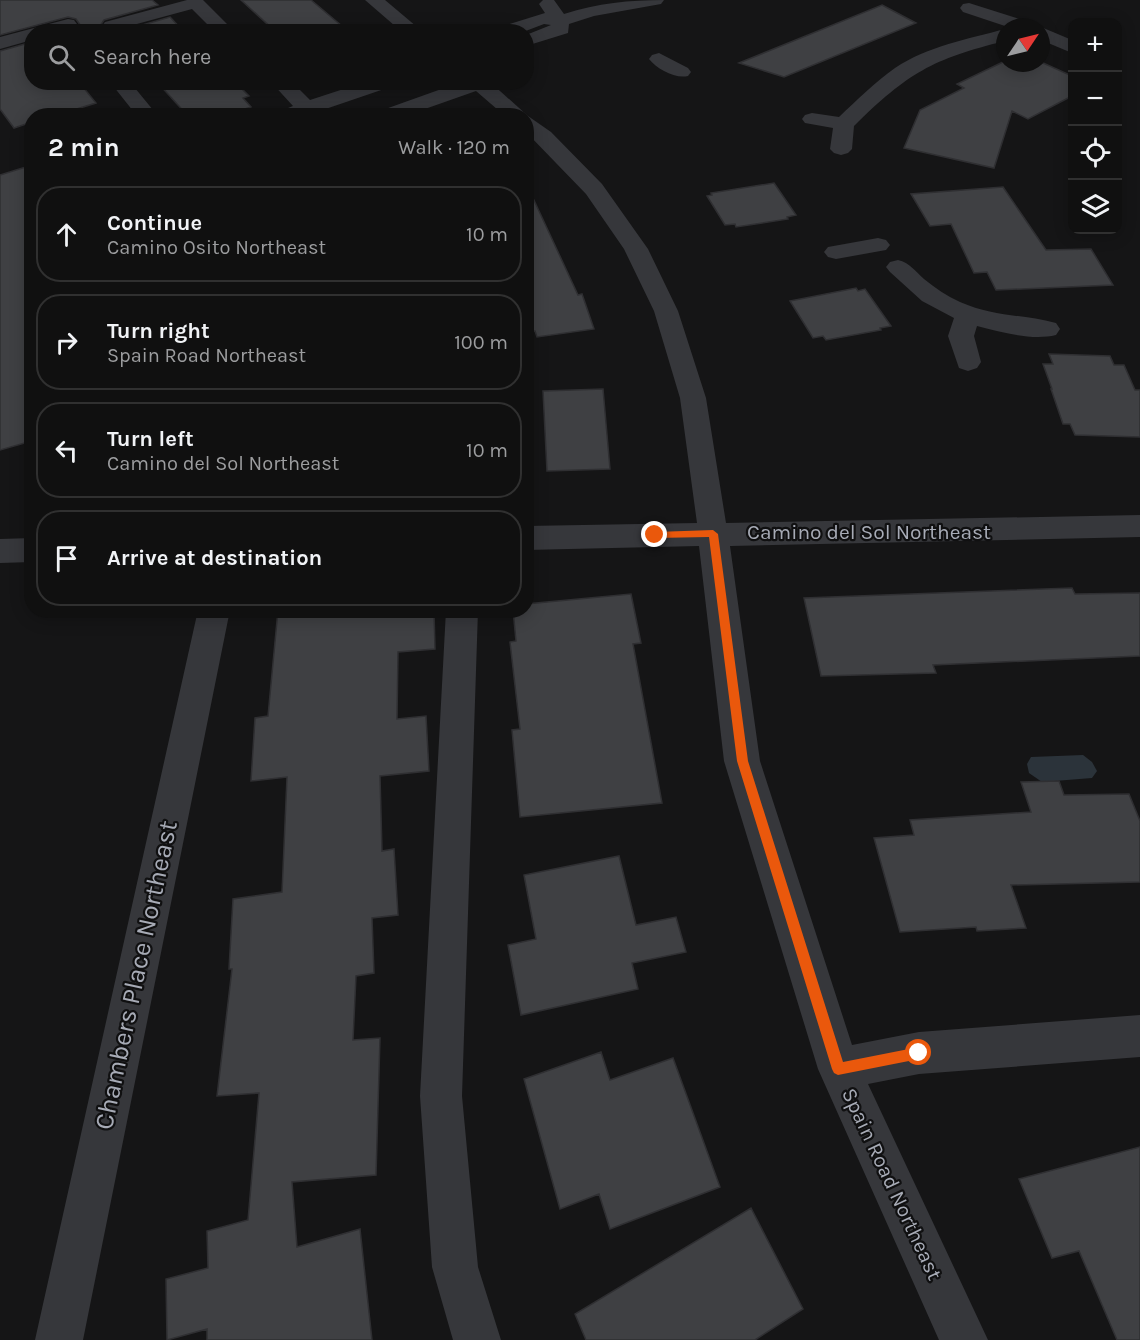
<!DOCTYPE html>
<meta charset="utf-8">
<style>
body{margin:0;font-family:Karla,sans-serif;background:#191919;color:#f1f3f6}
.controls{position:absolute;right:18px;top:18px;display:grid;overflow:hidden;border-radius:12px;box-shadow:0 3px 15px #0003}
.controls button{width:54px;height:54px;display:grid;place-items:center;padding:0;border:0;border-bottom:2px solid #303030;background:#101010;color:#f1f3f6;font:30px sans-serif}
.compass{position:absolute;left:996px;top:18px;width:54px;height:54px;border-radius:50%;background:#101010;box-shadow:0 3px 15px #0003;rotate:55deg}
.stop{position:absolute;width:18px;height:18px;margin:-14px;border:4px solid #ea580c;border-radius:50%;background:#fff}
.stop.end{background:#ea580c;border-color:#fff;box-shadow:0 2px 6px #0008}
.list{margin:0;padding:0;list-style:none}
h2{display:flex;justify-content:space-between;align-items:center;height:78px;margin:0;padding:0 24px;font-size:26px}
h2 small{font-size:20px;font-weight:400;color:#9c9d9f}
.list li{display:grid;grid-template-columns:39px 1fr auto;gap:18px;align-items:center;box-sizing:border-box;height:96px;margin:0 12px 12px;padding:0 12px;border:2px solid #303030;border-radius:24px}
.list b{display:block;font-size:22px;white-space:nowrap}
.list p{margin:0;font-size:20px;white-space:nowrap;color:#9c9d9f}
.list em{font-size:20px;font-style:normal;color:#9c9d9f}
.icon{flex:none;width:33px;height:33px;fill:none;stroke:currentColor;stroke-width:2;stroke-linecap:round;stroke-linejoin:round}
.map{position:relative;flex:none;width:1140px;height:1340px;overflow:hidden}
.search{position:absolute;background:#101010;box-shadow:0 3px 15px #0003;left:24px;top:24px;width:510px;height:66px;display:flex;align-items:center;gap:15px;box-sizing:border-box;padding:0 21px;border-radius:24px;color:#9c9d9f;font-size:22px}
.panel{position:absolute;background:#101010;box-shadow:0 3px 15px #0003;left:24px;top:108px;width:510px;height:510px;border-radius:24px}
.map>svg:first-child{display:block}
</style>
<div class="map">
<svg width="1140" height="1340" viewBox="0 0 1140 1340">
<rect width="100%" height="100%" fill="#151516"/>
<path fill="#2b333a" d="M1083 755 1092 762 1097 771 1092 778 1042 782 1029 773 1027 764 1031 757Z"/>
<path fill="#3f4043" stroke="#2f2f32" stroke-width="1.5" d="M0 0H152L158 5 104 20 100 26 103 32H85L76 19 68 17 0 35Z
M241 0H311L349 32H276Z
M882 5 916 23 784 77 739 63Z
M170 17 184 32H118Z
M32 42V82H79L96 103 54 116H32V122L14 128 0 109V51Z
M1005 61V63L1041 62 1072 76V96L1028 119 1012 111 994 168 904 148 920 110 964 88 957 84Z
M157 82H235L249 96 243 98 251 107 224 116H188Z
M32 165V441L0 450V175Z
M526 183 578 295 582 294 594 329 537 337 535 331 526 332Z
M774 183 796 215 787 217 788 219 736 227 735 224 725 225 707 196 712 195 711 193Z
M1003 187 1046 250 1091 249 1113 285 996 290 987 272 974 273 951 224 930 226 911 194Z
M856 288 858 291 865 289 891 326 880 328 881 330 826 340 823 336 813 338 790 301Z
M1049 354 1110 356 1114 365H1124L1135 390H1140V437L1075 435 1070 424H1063L1051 389H1052L1043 364H1053Z
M603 389 610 469 547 471 543 391Z
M1072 588 1075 594 1140 593V656L933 665 936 673 821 676 804 598Z
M631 594 641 643 633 644 662 803 520 817 512 730 520 729 510 642 516 641 513 610H526V604Z
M278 610 434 611 435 649 398 652 397 719 426 716 429 771 380 776 382 851 394 849 398 915 372 918 374 973 356 976 353 1040 380 1038 376 1175 292 1182 297 1247 360 1229 372 1340H207V1329L167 1340 166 1279 208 1268 207 1231 248 1220 259 1093 217 1096 232 969H229L233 899 282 892 287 777 251 781 255 718 268 716Z
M1059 781 1064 795 1129 794 1140 821V882L1011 885 1026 928 977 931 976 927 900 932 874 838 914 835 910 820 1031 812 1021 782Z
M619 856 636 925 676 917 686 952 632 963 638 989 521 1015 508 945 536 939 524 875Z
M601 1052 610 1080 673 1058 720 1187 610 1229 599 1194 560 1209 524 1079Z
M1140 1147V1340H1117L1079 1251 1052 1258 1019 1179Z
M751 1208 803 1309 755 1340H586L575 1314Z"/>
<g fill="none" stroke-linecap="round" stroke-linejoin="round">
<path fill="#36373b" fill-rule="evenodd" d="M187 0H203L235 32H215L192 9 111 31 105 30 102 26 105 22Z
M365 0H385L423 32H402Z
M543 0H554L564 14C598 3 629 0 664 0L661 4 594 16 569 24 568 33 526 46V35L551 25 544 24 523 32H495L497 28 545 13 539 4Z
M969 3 1032 23 1035 27H1008L963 12 960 8 963 4Z
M68 19 74 20 83 32H32V40L0 49V37Z
M1041 27 1072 40V53L1041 40Z
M1005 29V41C932 59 908 73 854 126L852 149 848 153 841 155 834 153 830 149 833 128 805 123 802 119 805 115 812 113 839 117C857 100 875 82 895 68 928 46 968 39 1005 29Z
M659 53 688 68 691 72 688 76C675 79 657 69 649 59L652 55Z
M110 82H130L158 116H137Z
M271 82H292L310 100 365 82H395L393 86 305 116H275L278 112 293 106Z
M461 82H490L528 116 551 132 602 184 648 249 678 311 706 398 726 523 1140 515V537L730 546 760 761 852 1045 919 1032 1140 1015V1057L919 1074 868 1084 988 1340H939L818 1069 724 761 699 546 526 550V526L697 523 680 398 654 311 624 249 586 194 526 132V116H505L476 91 405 116H374L377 112Z
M878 238 886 240 890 245 886 250 836 259 828 257 824 252 828 247Z
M898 260C910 263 915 271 924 279 935 288 947 296 960 302 994 317 1022 314 1056 323L1060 329 1056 335C1032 341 1001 332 977 326L974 336 981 362 977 368 968 371 959 368 948 336 954 318 922 301 890 272 886 267 890 262Z
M32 538V562L0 563V539Z
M198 610H230L83 1340H35Z
M446 610H478L462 1096 478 1267 501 1340H453L432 1267 420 1096Z"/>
</g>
<path fill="#ea580c" d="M713 530 718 534 748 761 843 1062 919 1047 923 1048 925 1053 923 1057 919 1059 838 1075 834 1073 832 1069 737 761 709 537 655 538 650 535 655 532Z"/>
<g text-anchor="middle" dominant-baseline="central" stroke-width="4.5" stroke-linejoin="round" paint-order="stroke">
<g font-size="21" fill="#a7abb6" stroke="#101011">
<text x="869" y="532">Camino del Sol Northeast</text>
<text transform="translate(892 1184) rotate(65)">Spain Road Northeast</text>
</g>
<g font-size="26" fill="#a7abb6" stroke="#101011">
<text transform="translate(136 975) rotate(-78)">Chambers Place Northeast</text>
</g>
</g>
</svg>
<div class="controls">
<button>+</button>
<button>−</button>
<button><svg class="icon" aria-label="locate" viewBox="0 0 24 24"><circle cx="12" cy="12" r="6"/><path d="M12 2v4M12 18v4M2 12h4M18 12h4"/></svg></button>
<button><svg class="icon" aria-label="layers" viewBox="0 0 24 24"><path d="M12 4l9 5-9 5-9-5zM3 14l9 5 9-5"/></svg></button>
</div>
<svg class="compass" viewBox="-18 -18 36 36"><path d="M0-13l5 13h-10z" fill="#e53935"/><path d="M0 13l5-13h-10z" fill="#9c9d9f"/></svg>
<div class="stop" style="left:919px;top:1053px"></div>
<div class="stop end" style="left:655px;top:535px"></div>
<div class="search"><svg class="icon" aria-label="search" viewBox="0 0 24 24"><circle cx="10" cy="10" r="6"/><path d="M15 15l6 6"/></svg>Search here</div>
<section class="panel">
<h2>2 min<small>Walk · 120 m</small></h2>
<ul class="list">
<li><svg class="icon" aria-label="ahead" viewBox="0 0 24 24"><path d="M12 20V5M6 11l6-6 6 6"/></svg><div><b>Continue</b><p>Camino Osito Northeast</p></div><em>10 m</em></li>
<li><svg class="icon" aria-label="right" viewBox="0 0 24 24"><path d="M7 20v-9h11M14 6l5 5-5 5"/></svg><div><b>Turn right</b><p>Spain Road Northeast</p></div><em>100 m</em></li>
<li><svg class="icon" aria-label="left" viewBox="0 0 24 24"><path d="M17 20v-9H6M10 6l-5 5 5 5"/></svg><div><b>Turn left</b><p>Camino del Sol Northeast</p></div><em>10 m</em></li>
<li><svg class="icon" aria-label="arrive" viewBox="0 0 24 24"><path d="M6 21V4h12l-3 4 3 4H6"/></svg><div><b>Arrive at destination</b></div></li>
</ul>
</section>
</div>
